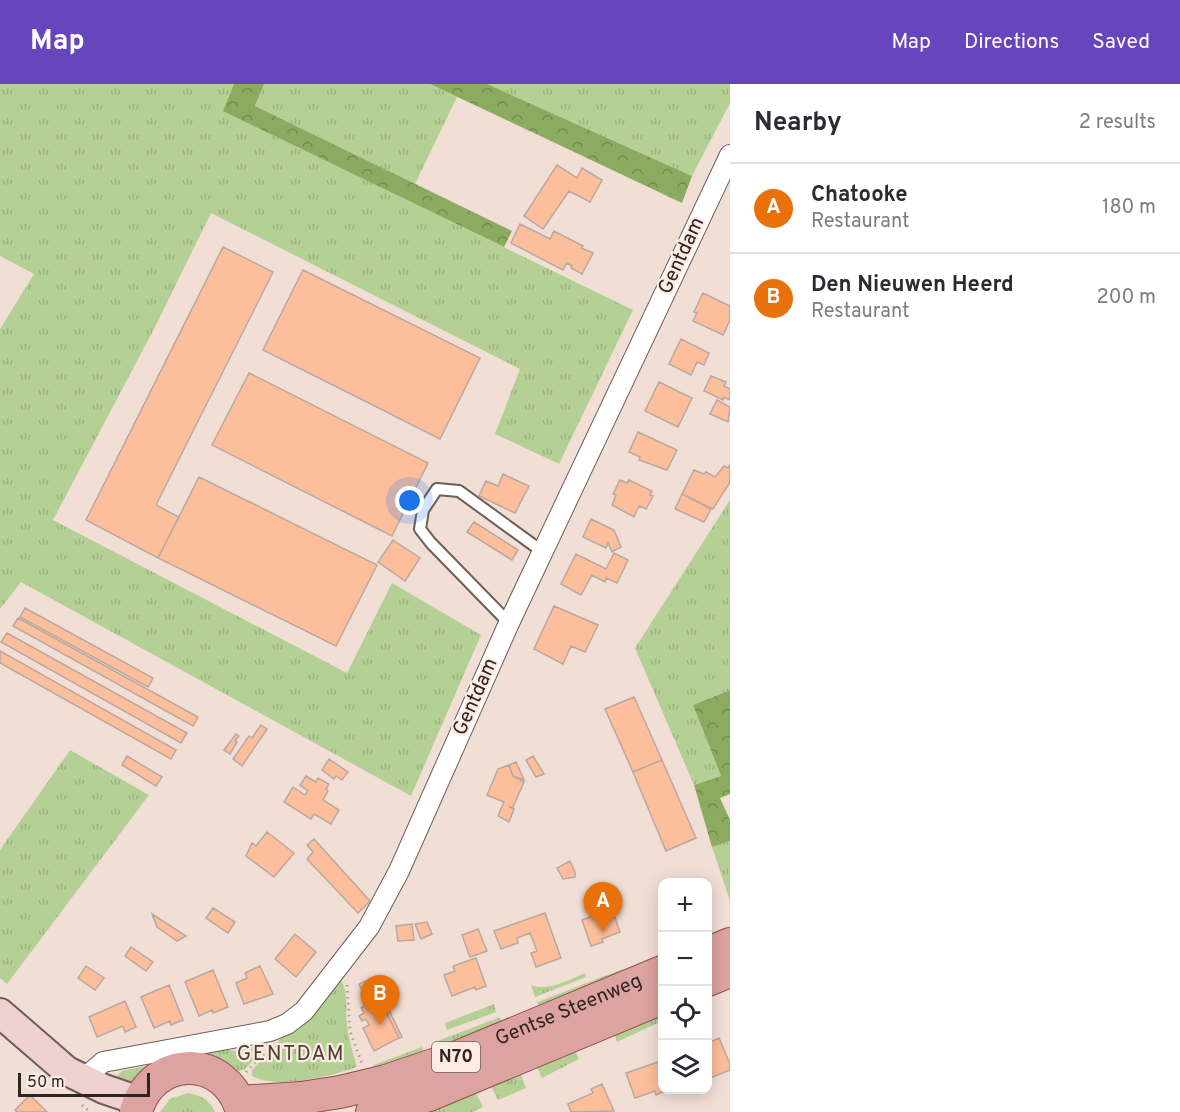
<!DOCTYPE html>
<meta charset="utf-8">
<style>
body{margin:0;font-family:Overpass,sans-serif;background:#f2f2f3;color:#2b2b33}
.controls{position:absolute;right:18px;bottom:18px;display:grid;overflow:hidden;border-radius:12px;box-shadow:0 3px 15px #0003}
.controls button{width:54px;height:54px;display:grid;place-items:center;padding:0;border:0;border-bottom:2px solid #e1e1e2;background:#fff;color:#2b2b33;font:30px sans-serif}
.scale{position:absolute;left:18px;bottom:15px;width:132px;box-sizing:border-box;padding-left:6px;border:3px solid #2c2522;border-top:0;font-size:16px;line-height:21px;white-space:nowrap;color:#2c2522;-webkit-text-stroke:4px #feece3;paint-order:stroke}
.you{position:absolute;left:410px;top:417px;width:21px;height:21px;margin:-15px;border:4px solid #fff;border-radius:50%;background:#1a73e8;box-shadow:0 0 0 9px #1a73e833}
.badge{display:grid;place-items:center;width:39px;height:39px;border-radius:50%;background:#6745bd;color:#fff;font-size:20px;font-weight:700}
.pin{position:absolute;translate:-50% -50px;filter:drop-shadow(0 2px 3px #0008)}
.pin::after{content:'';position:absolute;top:32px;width:21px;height:18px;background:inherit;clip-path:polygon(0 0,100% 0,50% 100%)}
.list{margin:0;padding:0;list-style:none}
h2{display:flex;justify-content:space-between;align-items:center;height:78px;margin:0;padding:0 24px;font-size:26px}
h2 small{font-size:20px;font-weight:400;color:#7c7c81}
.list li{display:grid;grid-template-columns:39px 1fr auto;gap:18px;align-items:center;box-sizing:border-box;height:90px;padding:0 24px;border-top:2px solid #e1e1e2}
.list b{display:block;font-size:22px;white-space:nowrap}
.list p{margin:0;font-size:20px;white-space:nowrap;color:#7c7c81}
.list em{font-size:20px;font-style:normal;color:#7c7c81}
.icon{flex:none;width:33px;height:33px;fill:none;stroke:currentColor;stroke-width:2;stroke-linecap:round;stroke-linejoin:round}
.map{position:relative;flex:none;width:730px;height:1028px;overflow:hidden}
header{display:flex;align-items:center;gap:36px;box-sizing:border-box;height:84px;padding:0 30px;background:#6745bd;color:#fff}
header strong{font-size:28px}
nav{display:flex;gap:33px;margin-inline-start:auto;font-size:21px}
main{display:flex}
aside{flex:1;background:#fff}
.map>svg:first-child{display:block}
</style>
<header>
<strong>Map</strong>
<nav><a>Map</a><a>Directions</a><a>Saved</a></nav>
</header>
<main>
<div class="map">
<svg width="730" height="1028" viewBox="0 0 730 1028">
<defs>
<pattern id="grass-tufts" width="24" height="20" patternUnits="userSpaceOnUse" patternTransform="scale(1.5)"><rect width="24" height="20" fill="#b5d095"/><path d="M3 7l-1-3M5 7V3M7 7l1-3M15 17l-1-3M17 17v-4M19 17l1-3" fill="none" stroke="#9cb280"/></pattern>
<pattern id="forest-crowns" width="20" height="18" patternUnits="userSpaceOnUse" patternTransform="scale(1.5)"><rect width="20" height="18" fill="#8bab60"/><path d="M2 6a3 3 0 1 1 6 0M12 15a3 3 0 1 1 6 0" fill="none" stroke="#728b4f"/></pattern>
</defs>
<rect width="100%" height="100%" fill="#f1dfd6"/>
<path fill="url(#grass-tufts)" d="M0 0H234L224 27 633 226 559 380 495 350 520 285 211 129 154 245 53 436 347 589 392 499 481 551 411 712 21 498 0 525V245L34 190 0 172Z
M264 0H430L457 13 415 100 255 22Z
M487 0H730V19L692 92Z
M730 416V606L693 621 721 692 694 701 635 564Z
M70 666 149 711 7 900 0 894V766Z
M730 757V817L712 763Z
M623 885 626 894 542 930 537 918 540 917Z
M585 889 586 893 535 913 531 901C548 908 568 896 585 889Z
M341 896C349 910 345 925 347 940 348 955 353 968 357 983 331 992 279 1006 252 992V986L288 947 323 918Z
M494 920 496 928 447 946 445 939Z
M662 929V937L617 958 614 949Z
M500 933 502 939 439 968 435 958Z
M274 954 245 985 237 988 221 978 136 976 213 964 236 967 250 964 263 956Z
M422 963 427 977 371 985 374 981Z
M575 966 579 975 542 994 536 981Z
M181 975 241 999 273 1002 258 1012 230 995 134 1001 111 998 122 987Z
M520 988 526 1004 498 1016 490 1000Z
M475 1007 483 1023 473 1028H422Z
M188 1009C201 1011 210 1016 215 1028H160L170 1015Z"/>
<path fill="url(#forest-crowns)" d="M234 0H264L255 22 512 147 504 163 223 27Z
M430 0H487L692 92 682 119Z
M730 606V710L720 714 730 736V757L712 763 694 701 721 692 693 621Z"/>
<path fill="#fdbe9c" stroke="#b9a89f" stroke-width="1.5" d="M557 81 577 94 582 84 602 96 590 118 569 107 543 145 524 132Z
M520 140 550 155 554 147 583 162 581 164 593 169 582 190 571 184 572 182 567 179 563 186 511 159Z
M223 163 273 188 156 421 179 433 158 474 86 436Z
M303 186 480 274 440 355 263 266Z
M703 209 730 222V236L723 251 693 237 697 229 694 228Z
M681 255 709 269 704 281 697 278 691 291 669 280Z
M249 289 428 379 392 452 212 361Z
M711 292 726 298 724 302 730 305V316L724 313 723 316 704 307Z
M659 298 692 314 678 343 645 327Z
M717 316 730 323 728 338 710 330Z
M638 348 677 366 667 386 639 376 640 373 629 368Z
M730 380V398L713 425 682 410 694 386 704 390 706 388 715 393 724 382 728 384Z
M503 390 529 402 515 429 479 412 486 397 498 402Z
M199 393 377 481 336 562 158 474Z
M620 396 627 399 629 396 652 407 650 411 653 412 646 425 639 422 634 433 612 421 616 411 613 410Z
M682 410 711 425 704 438 675 425Z
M591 435 614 446 621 463 612 468 608 459 606 464 583 453Z
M474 438 518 466 512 476 467 448Z
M393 456 420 474 405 497 378 478Z
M614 469 628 476 617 499 606 494 605 498 592 491 581 511 561 500 576 470 606 485Z
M554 522 598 541 585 568 571 562 563 580 534 565Z
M25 524 153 594 148 603 20 533Z
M18 534 198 633 193 642 13 542Z
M7 549 187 649 181 659 1 558Z
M0 567 176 666 171 675 0 579Z
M634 613 662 676 633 688 605 625Z
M261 641 267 645 242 682 233 675 249 652 252 654Z
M236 650 239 652 235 657 237 658 230 670 224 666Z
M127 672 162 693 156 702 122 681Z
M533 672 544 690 536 693 526 676Z
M329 675 348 688 342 696 336 692 334 695 322 686Z
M662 676 696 754 666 767 633 688Z
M516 678 524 696 513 692 509 681Z
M509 681 513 692 524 698 513 723H509L514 725 509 738 498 732 504 718 487 711 498 685Z
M306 692 316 698 318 694 329 700 326 705 328 707 323 716 339 726 331 740 314 730 311 735 284 718 293 703 305 711 308 707 300 701Z
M267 748 294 769 274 793 246 772 252 759 256 762Z
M314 755 370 817 358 829 307 775 313 768 307 761Z
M570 777 575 788V793L563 795 557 784Z
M213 824 235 838 228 849 206 834Z
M612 825 620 848 602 855 603 858 591 862 582 836Z
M545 829 561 874 536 883 531 869 537 867 530 849 517 854 518 859 501 865 494 847Z
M152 830 186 852 177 857 157 843Z
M427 838 432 850 421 855 415 840Z
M412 840 414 856 398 857 396 842Z
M478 845 487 867 470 873 462 851Z
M295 850 316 868 296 893 275 875Z
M131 863 153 878 146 887 125 872Z
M476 874 486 902 476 906 475 903 452 912 444 891 455 887 453 882Z
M86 882 104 894 95 906 78 894Z
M260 882 273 910 244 920 236 899 247 894 245 889Z
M213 886 228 923 213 929 212 926 199 932 185 898Z
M370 895 399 954 374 967 363 944 369 941 366 935 362 937 359 932 364 929 361 924 368 920 359 900Z
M169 901 183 936 171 941 170 937 154 944 141 913Z
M125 917 136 943 125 948 123 942 97 953 89 933Z
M387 922 402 953 399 954 384 924Z
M719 954 730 980V986L708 995V959Z
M658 978 662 992V1006H667L656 1011 655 1007 635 1014 626 989Z
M602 1000 614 1027 571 1028 568 1020 593 1009 591 1005Z
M30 1011 47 1028H17L15 1026Z"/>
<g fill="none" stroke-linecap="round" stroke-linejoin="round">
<defs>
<path id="lane" d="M509 539 431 459 420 445 423 426 437 405 459 407 543 468"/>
<path id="street" d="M82 996 103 978 270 947 287 940 304 927 369 843 399 787 509 539 730 71"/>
<path id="secondary" d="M0 929 67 987 104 1005 139 1017"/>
<g id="primary">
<path d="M708 869 730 860"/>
<path d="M708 896 730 887"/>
<path id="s1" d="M239 1018 301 1014 340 1008 386 997 460 972 662 888"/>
<path d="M136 1028C151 970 227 969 242 1028"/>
<path d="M372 1028 429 1011 662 914"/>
</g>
</defs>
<use href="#lane" stroke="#6d5e56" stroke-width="14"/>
<use href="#street" stroke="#6d5e56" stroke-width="22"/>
<use href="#secondary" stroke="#6d5e56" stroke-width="32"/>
<use href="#primary" stroke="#914f4b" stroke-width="34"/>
<path stroke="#b0a29b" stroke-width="3" stroke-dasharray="1.5 4.5" stroke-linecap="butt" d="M347 901 350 947 362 980
M246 988 266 967
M82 1021 90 1028"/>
<use href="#lane" stroke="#fff" stroke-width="10"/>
<use href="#street" stroke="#fff" stroke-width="20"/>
<use href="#secondary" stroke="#eed1d0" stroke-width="28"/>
<use href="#primary" stroke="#dda3a0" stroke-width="32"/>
</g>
<g text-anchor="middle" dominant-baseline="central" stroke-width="4.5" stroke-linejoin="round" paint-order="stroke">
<rect fill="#feece3" stroke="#6b615c" stroke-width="1.5" x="432" y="958" width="48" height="30" rx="4.5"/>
<g font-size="18" font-weight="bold" fill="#2c2522">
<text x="456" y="973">N70</text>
</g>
<g font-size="20" fill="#2c2522" stroke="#feece3">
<text transform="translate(682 172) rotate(-65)">Gentdam</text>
<text transform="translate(476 613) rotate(-66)">Gentdam</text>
<text stroke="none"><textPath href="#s1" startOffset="345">Gentse Steenweg</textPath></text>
</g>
<g font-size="21" letter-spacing="1.5" fill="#4e4038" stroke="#feece3">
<text x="291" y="970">GENTDAM</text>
</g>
</g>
</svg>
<div class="controls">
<button>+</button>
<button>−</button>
<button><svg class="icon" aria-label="locate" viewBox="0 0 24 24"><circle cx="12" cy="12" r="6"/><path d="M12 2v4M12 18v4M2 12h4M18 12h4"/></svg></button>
<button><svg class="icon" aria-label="layers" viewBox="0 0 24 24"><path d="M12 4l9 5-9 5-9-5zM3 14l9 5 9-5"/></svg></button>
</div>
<div class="scale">50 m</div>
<div class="you"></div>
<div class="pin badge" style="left:603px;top:848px;background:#e8710a">A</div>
<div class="pin badge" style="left:380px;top:941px;background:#e8710a">B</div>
</div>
<aside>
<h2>Nearby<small>2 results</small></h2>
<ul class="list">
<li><span class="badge" style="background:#e8710a">A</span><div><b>Chatooke</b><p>Restaurant</p></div><em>180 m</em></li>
<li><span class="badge" style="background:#e8710a">B</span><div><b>Den Nieuwen Heerd</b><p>Restaurant</p></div><em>200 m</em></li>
</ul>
</aside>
</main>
